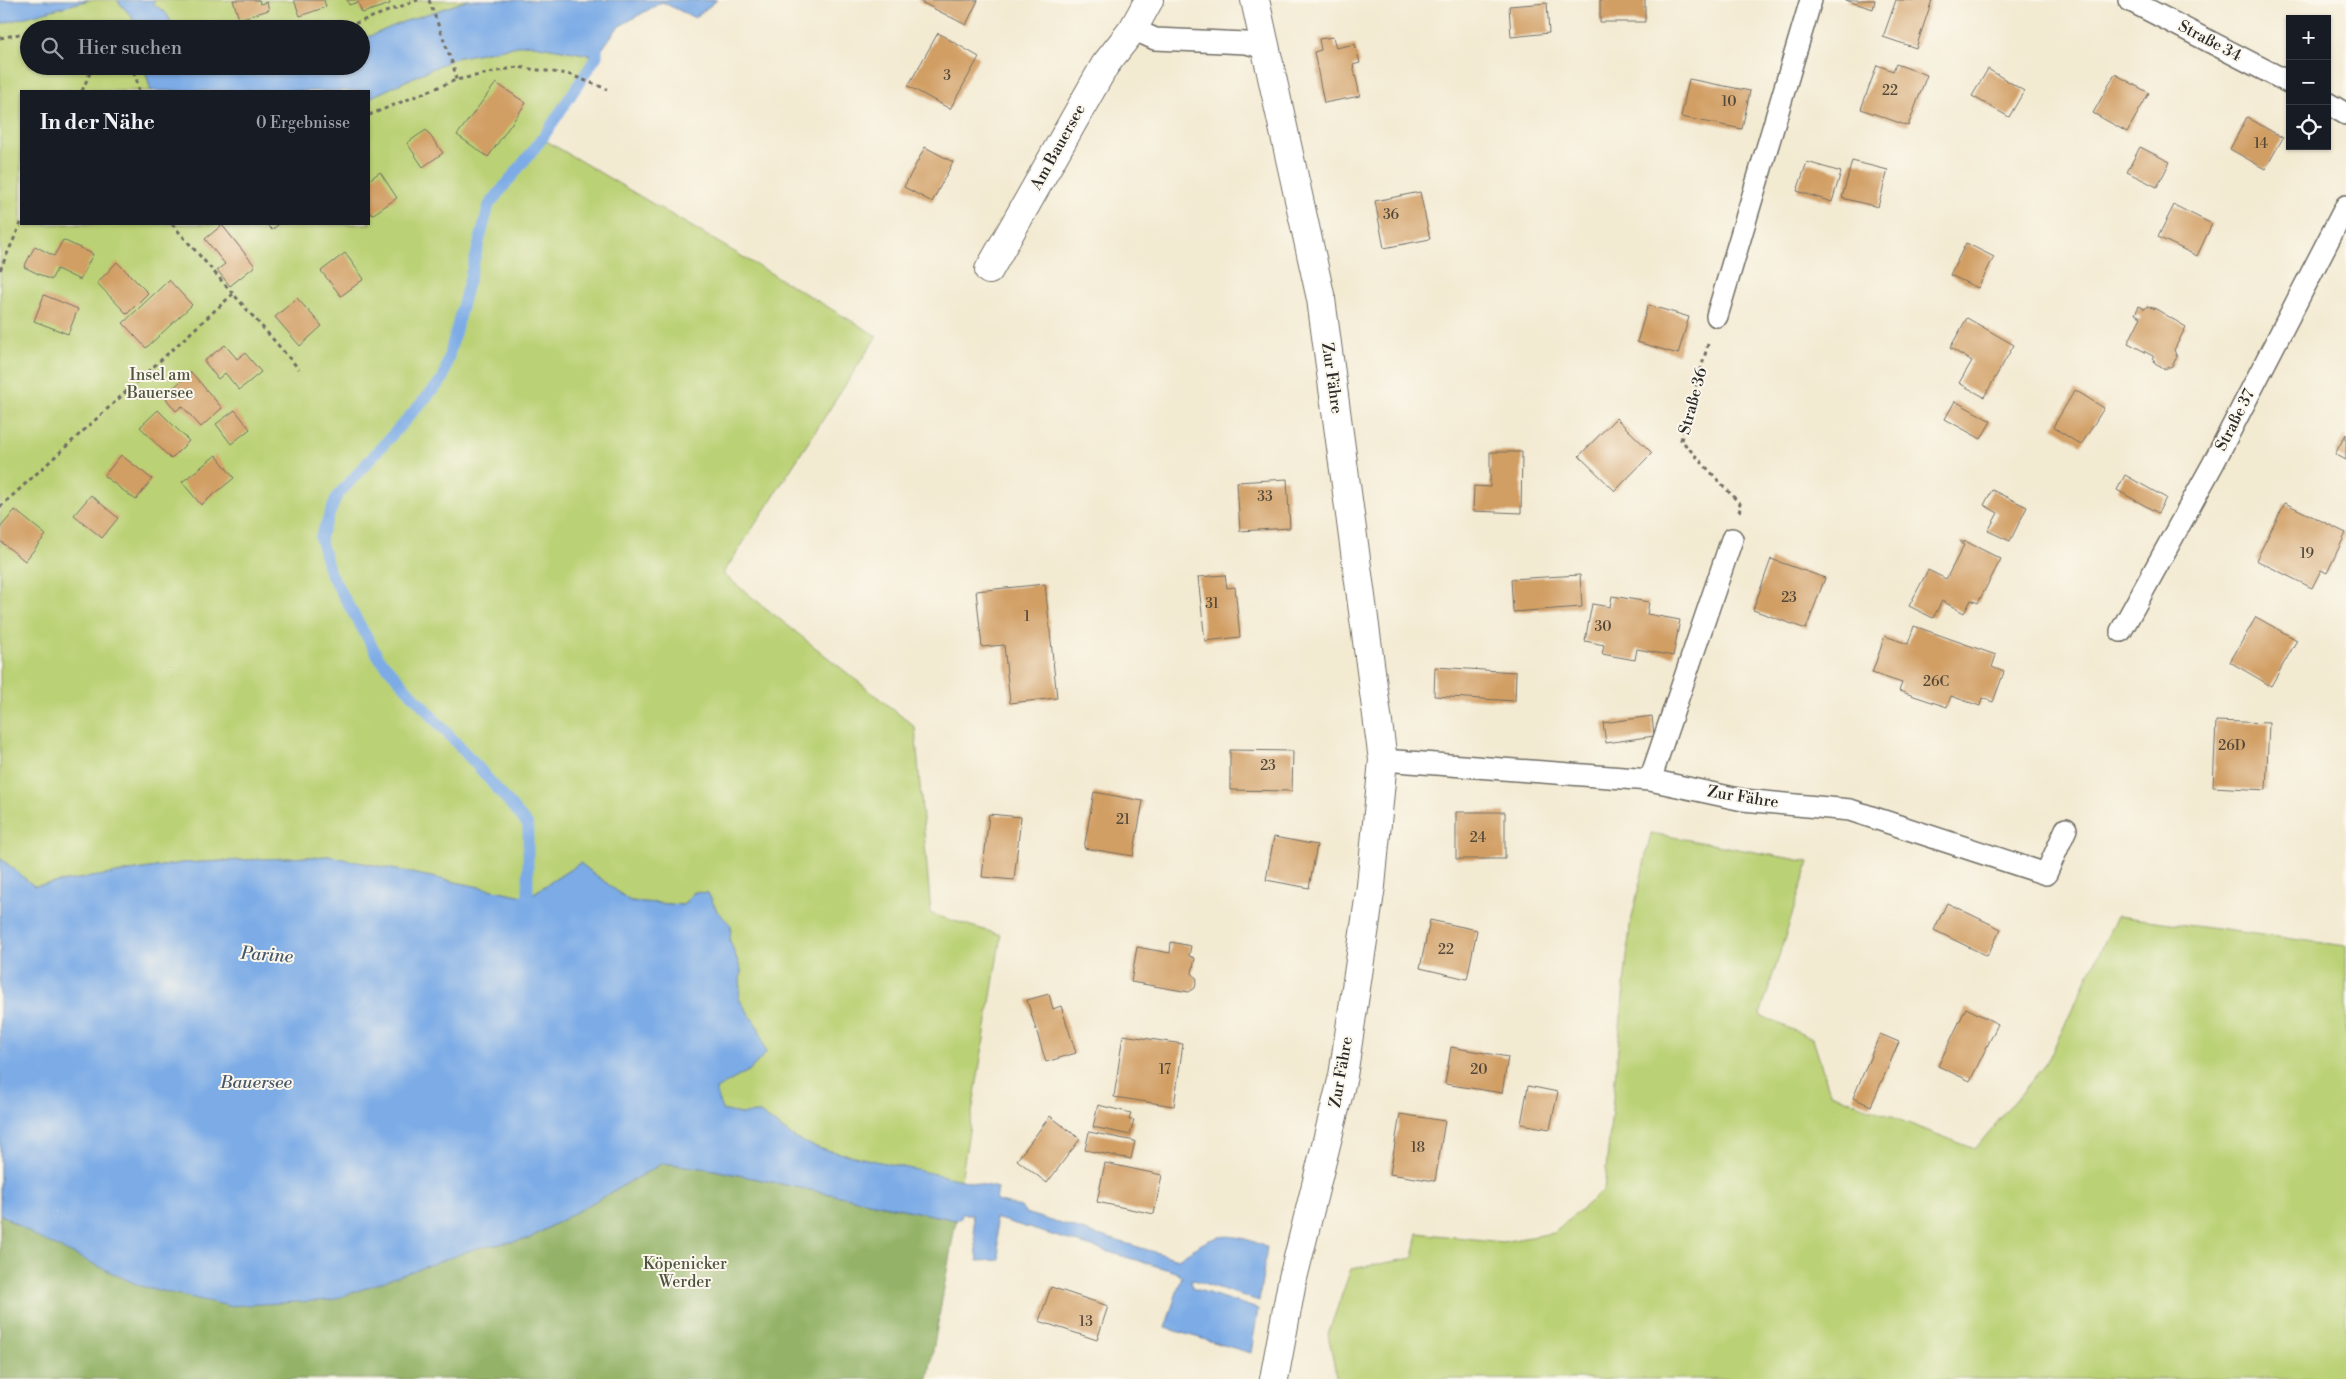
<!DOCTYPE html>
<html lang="de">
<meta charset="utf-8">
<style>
body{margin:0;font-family:"Libre Bodoni",serif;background:#20242c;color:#f1f3f6}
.controls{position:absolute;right:15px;top:15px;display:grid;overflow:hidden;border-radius:0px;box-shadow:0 1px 4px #0004}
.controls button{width:45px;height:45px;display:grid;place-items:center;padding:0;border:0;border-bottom:1px solid #363941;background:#171b24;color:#f1f3f6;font:25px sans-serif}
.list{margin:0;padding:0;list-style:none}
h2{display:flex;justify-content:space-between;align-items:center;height:65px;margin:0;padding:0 20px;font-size:21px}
h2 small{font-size:16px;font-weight:400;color:#9ea1a6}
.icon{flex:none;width:28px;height:28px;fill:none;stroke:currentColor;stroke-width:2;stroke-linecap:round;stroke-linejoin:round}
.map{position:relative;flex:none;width:2346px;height:1379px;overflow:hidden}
.search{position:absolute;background:#171b24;box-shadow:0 1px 4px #0004;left:20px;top:20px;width:350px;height:55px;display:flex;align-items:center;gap:12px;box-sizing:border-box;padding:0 18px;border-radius:28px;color:#9ea1a6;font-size:19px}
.panel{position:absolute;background:#171b24;box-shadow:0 1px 4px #0004;left:20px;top:90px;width:350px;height:135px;border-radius:0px}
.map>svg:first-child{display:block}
</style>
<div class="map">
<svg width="2346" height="1379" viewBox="0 0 2346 1379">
<rect width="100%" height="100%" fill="#fbf7ec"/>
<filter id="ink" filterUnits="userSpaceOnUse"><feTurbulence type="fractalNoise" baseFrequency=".02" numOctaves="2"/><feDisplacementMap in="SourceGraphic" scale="10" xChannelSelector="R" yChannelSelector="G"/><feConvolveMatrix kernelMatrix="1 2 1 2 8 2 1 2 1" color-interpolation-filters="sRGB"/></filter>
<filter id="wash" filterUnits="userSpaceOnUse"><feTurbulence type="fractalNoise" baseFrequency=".0096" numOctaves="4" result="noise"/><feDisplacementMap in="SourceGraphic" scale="20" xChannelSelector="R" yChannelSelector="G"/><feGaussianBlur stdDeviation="1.12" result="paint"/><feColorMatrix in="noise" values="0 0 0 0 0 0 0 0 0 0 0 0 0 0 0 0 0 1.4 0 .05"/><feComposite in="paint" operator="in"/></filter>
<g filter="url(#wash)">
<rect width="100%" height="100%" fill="#f3ead2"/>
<path fill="#bbd176" stroke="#737e50" d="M89 0H117L132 17 135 29H29V66H144L151 91H21V224H369V98L455 58 528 44 597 56 543 139 877 336 723 574 915 727 931 914 1001 935 961 1180 821 1149 796 1139 760 1113 740 1114 721 1110 715 1089 750 1070 759 1029 739 999 741 970 730 941 731 925 717 911 708 893 694 892 683 905 630 901 580 863 528 897 329 856 182 863 34 886 0 858V24Z
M154 0H469L403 22 361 40V29H179L173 26 166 13 153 4Z
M1651 833 1809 862 1760 1015 1813 1039 1830 1093 1975 1149 2047 1062 2117 916 2346 946V1379H1337L1328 1334 1351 1269 1413 1258 1418 1233 1502 1242 1553 1233 1604 1190 1630 926Z"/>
<path fill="#94b367" stroke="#606f49" d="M663 1163 709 1169 956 1220 928 1379H0V1214L37 1237 477 1248 528 1239Z"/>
<path fill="#7babe6" stroke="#536b88" d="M0 0H89L0 24Z
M117 0H154L153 4 166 13 173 26 179 29H135L132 17Z
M469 0H717L695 18 662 2 618 27 597 56 528 44 455 58 369 98V91H151L144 66H361V40L403 22Z
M329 856 528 897 580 863 630 901 683 905 694 892 708 893 717 911 731 925 730 941 741 970 739 999 759 1029 766 1053 750 1070 716 1089 722 1110 740 1114 760 1113 796 1139 821 1149 998 1188 996 1201 1021 1207 1025 1213 1178 1259C1215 1234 1224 1229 1267 1247L1259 1301 1191 1279 1192 1288 1258 1309 1251 1353 1165 1328 1182 1277 1176 1272 995 1218 1000 1260 978 1261 972 1214H962L961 1218 956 1220 709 1169 663 1163 528 1239 477 1248 332 1300 229 1306 140 1286 37 1237 0 1214V858L34 886 182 863Z"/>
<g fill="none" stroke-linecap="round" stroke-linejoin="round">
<path stroke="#7babe6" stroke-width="11" d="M516 904 528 897V825L479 768 379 658 330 573 320 538 337 496 443 379 489 205 542 139 597 56V41"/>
</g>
<g id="blocks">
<path fill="#d19e64" d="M233 0H259L260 4 267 2 269 10 239 19Z
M294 0H324L326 7 300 16Z
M347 0H389L390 4 362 13 358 2 349 5Z
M917 0H978L966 25Z
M1600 0H1645V22H1600Z
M1845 0H1875L1873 9Z
M1896 0H1932L1916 48 1883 37Z
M1547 3 1549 33 1511 37 1509 6Z
M938 33 979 57 950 109 908 86Z
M1333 37 1336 48 1355 44 1360 63 1353 65 1360 96 1324 103 1314 52 1321 50 1319 39Z
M1896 64 1927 75 1908 126 1861 109 1877 65 1893 71Z
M1988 69 2024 91 2009 117 1972 96Z
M2115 74 2149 93 2127 132 2093 113Z
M1689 79 1750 91 1742 129 1681 117Z
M496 83 526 103 488 157 457 135Z
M2247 117 2283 138 2265 169 2230 149Z
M426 130 443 153 423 167 407 143Z
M925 147 953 162 932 202 904 187Z
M2140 147 2170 162 2157 187 2127 172Z
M1852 161 1888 170 1878 207 1842 198Z
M1807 162 1841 172 1832 202 1797 191Z
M380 172 397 198 372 215 369 211V180Z
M1420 192 1430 239 1384 248 1375 201Z
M2174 205 2212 224 2197 256 2158 237Z
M266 224H279L272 230Z
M222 225 255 266 230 286 217 270 225 264 205 239Z
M63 240 93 254 80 280 57 269 51 280 24 267 35 246 54 256Z
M1966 243 1994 257 1978 288 1950 275Z
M345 253 364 279 341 296 321 271Z
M117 262 148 293 127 314 97 283Z
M169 280 192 305 146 348 123 323Z
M44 295 78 309 68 334 34 321Z
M297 298 322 326 300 346 275 317Z
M1648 305 1689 317 1678 354 1637 342Z
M2139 306 2145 309 2147 306 2156 309 2186 327 2174 350 2177 357 2172 366 2164 369 2155 364 2153 356 2128 343 2141 317 2135 314Z
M1967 318 2014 345 1984 397 1959 383 1972 361 1950 348Z
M225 345 237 359 245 353 261 372 239 390 225 373 218 379 204 361Z
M191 372 222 408 201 427 182 406 176 411 164 396Z
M2075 390 2104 408 2081 445 2053 427Z
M1955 401 1991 421 1981 439 1945 419Z
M158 410 189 441 171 459 140 427Z
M235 410 250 429 231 444 216 424Z
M1616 418 1652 453 1615 491 1579 456Z
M2346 434V460L2335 454Z
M1490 452H1522L1521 513 1473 511 1474 486 1490 487Z
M121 455 152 479 136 500 104 476Z
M216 455 234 478 201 505 182 482Z
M2125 475 2166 498 2158 513 2117 490Z
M1287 479 1290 528 1240 531 1237 482Z
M1992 490 2027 507 2010 541 1988 531 1998 513 1984 505Z
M91 495 118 518 102 538 74 515Z
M2285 503 2346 533 2327 573 2321 570 2312 588 2256 560Z
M15 510 46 535 25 561 0 541V528Z
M1961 541 1964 543 1965 541 2001 559 1978 603 1971 600 1964 613 1942 601 1933 618 1909 606 1928 570 1946 579 1964 545 1960 543Z
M1771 559 1825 578 1806 629 1753 610Z
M1225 575 1227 588 1235 587 1240 637 1205 641 1198 577Z
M1580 575 1582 607 1513 612 1511 579Z
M1045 584 1057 698 1010 703 1004 645 982 647 976 591Z
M1612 596 1649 602 1647 614 1680 620 1673 656 1637 649 1635 660 1602 654 1604 645 1585 641 1592 604 1610 607Z
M2256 617 2297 640 2271 686 2230 662Z
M1914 626 1996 655 1992 667 2004 672 1993 702 1982 698 1980 706 1951 696 1947 707 1899 691 1902 683 1872 673 1885 636 1908 644Z
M1435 667 1516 672 1515 701 1434 696Z
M1652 716 1654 736 1606 743 1603 723Z
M2216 721 2269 723 2266 790 2213 787Z
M1230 750 1293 751 1292 791 1230 790Z
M1094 792 1143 801 1133 856 1084 848Z
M1456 812H1505V859H1456Z
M989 814 1021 817 1014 880 982 877Z
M1274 837 1317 845 1309 888 1266 880Z
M1947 903 2001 929 1987 956 1934 930Z
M1430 920 1477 930 1467 979 1420 968Z
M1171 942 1191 946 1189 956 1195 958 1192 973 1197 979 1195 988 1189 992 1131 982 1137 947 1170 953Z
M1049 994 1053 1009 1061 1006 1076 1053 1046 1062 1027 1000Z
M1966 1008 1998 1024 1970 1081 1938 1066Z
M1880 1034 1899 1042 1871 1106 1853 1098Z
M1123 1035 1183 1044 1174 1106 1114 1097Z
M1451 1047 1508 1057 1502 1093 1445 1084Z
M1528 1086 1558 1092 1550 1129 1521 1124Z
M1098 1105 1131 1113 1129 1120H1134L1130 1135 1093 1127Z
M1400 1114 1445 1121 1435 1181 1390 1174Z
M1050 1116 1080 1139 1047 1183 1017 1160Z
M1089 1132 1135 1141 1131 1159 1085 1150Z
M1105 1163 1162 1175 1154 1214 1097 1202Z
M1051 1287 1108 1306 1097 1340 1039 1321Z"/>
</g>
</g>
<g filter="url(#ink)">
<use href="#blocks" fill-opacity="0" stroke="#716e65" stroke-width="1"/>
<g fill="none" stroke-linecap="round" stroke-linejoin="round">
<defs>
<path id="service" d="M2129 0 2290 83
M1133 29 1155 39 1246 43 1264 48
M2327 103 2346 114
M1717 316 1811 0
M2121 631 2213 464 2346 206
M1383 760 1650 780 1743 800 1850 810 2046 874 2066 829
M1650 780 1732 539"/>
<path id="minor" d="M1255 0 1321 299 1383 760 1371 886 1343 1076 1292 1282 1274 1379
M989 270 1105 65 1133 29 1149 0"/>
</defs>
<use href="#service" stroke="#716e65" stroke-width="24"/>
<use href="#minor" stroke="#716e65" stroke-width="30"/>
<path stroke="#716e65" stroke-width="3" stroke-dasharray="4 4" stroke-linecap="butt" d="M429 0 454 68 456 80
M47 29 68 25 84 29
M340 29 418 0
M0 38 29 32
M128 66 136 77 139 91
M82 91 93 66
M369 115 456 80 517 67 568 74 607 89
M172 224 299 369
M0 270 21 223
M1708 344 1681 440 1741 505 1739 512
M0 507 233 294"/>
<use href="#service" stroke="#fff" stroke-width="21"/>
<use href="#minor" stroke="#fff" stroke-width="28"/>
</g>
</g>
<g text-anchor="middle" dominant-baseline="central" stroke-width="4" stroke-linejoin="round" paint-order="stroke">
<g font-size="14" fill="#544839">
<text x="947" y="76">3</text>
<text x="1890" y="91">22</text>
<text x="1729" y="102">10</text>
<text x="2261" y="144">14</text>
<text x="1391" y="215">36</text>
<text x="1265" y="497">33</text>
<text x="2307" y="554">19</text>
<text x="1789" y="598">23</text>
<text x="1212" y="604">31</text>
<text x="1027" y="617">1</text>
<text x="1603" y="627">30</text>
<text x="1936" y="682">26C</text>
<text x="2232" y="746">26D</text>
<text x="1268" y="766">23</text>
<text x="1123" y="820">21</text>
<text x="1478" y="838">24</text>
<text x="1446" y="950">22</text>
<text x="1165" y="1070">17</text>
<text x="1479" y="1070">20</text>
<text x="1418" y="1148">18</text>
<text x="1086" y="1322">13</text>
</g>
<g font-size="16" fill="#2b2b2b" stroke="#fbf7ec">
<text transform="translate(2210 41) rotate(28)">Straße 34</text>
<text transform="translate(1058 147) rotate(-61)">Am Bauersee</text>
<text transform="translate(1332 378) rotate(82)">Zur Fähre</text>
<text transform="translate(1693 401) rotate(-75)">Straße 36</text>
<text transform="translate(2235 420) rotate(-63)">Straße 37</text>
<text transform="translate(1743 797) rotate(9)">Zur Fähre</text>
<text transform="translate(1341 1072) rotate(-80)">Zur Fähre</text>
</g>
<g font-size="16" fill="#4f543e" stroke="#fbf7ec">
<text x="160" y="375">Insel am<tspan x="160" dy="18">Bauersee</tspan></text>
<text x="685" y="1264">Köpenicker<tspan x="685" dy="18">Werder</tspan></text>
</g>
<g font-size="18" font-style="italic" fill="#47586c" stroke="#fbf7ec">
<text transform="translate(267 955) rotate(4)">Parine</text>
<text x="256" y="1082">Bauersee</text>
</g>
</g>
</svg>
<div class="controls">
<button>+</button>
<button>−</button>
<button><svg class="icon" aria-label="locate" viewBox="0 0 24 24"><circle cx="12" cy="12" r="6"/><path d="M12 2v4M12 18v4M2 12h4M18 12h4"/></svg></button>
</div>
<div class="search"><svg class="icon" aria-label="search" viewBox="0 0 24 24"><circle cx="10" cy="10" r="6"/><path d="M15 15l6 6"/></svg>Hier suchen</div>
<section class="panel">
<h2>In der Nähe<small>0 Ergebnisse</small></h2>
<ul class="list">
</ul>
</section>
</div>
